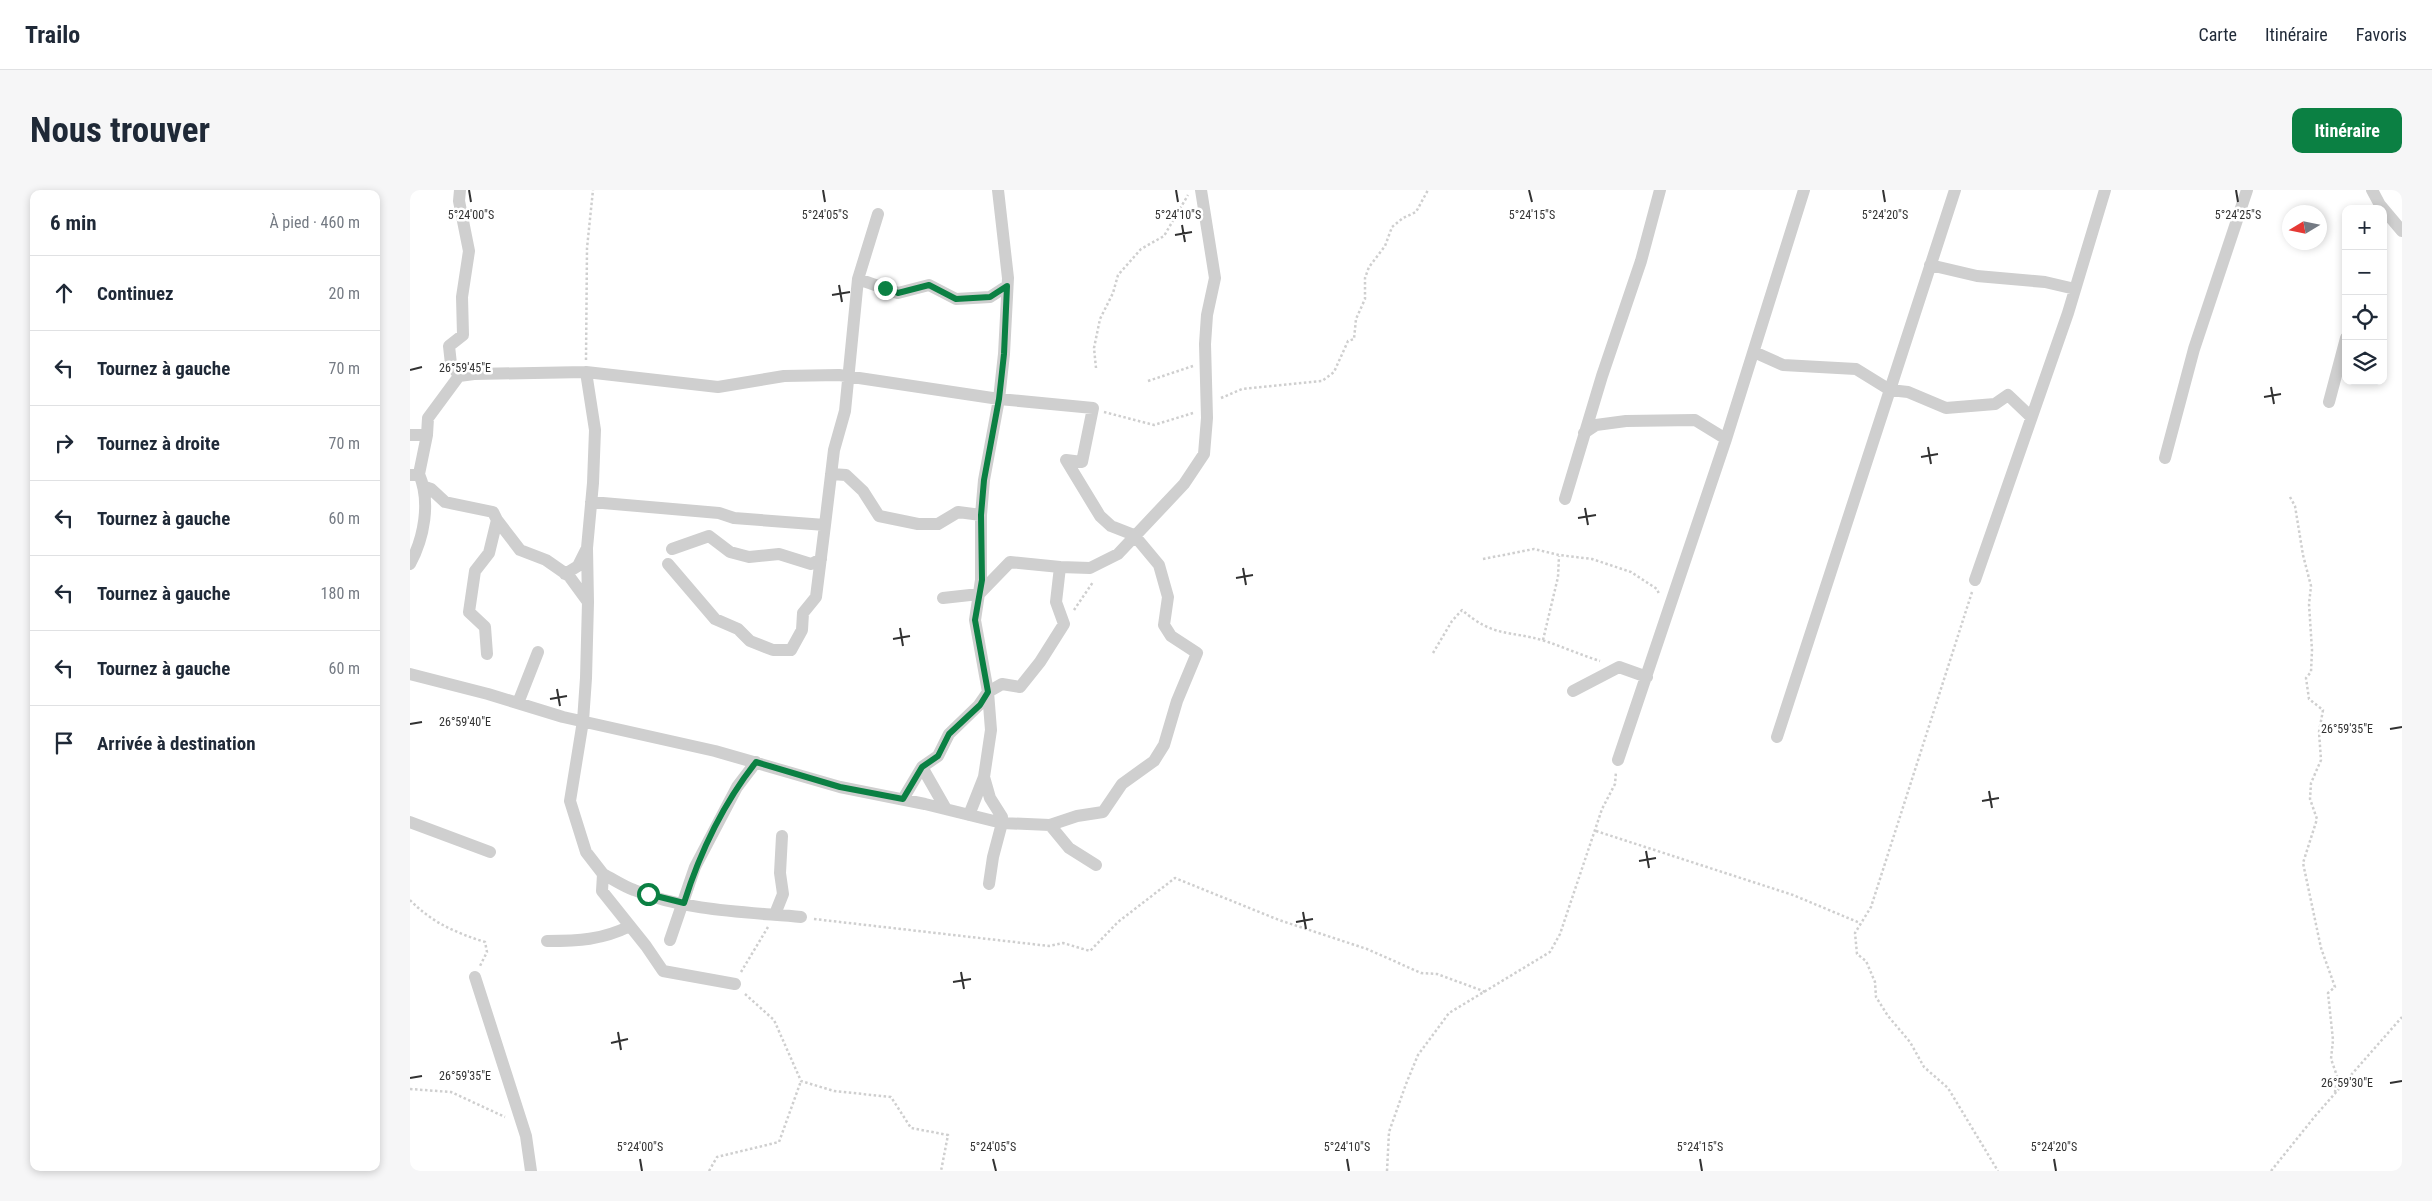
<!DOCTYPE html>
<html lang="fr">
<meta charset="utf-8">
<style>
body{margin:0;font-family:"Roboto Condensed",sans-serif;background:#f6f6f7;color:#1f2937}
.controls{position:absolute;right:15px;top:15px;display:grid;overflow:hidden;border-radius:10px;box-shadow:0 2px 8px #0003}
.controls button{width:45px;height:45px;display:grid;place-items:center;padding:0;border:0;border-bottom:1px solid #e0e1e3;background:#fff;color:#1f2937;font:25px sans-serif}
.compass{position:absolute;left:1872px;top:15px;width:45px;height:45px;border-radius:50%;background:#fff;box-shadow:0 2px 8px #0003;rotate:260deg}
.stop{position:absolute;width:15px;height:15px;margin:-11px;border:4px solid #0b8043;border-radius:50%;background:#fff}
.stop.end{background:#0b8043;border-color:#fff;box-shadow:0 1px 5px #0008}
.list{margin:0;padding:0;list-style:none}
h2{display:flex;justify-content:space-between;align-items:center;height:65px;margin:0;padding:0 20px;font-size:21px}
h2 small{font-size:16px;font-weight:400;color:#747a83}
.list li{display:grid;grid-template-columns:32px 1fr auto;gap:15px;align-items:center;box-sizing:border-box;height:75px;padding:0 20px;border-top:1px solid #e0e1e3}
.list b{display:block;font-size:19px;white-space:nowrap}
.list em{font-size:16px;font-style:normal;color:#747a83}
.icon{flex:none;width:28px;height:28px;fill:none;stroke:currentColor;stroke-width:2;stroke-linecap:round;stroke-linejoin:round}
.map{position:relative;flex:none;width:1992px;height:981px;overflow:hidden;border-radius:10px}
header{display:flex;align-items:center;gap:30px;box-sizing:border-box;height:70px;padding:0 25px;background:#fff;border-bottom:1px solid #e0e1e3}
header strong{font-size:24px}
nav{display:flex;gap:28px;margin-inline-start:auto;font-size:18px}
.intro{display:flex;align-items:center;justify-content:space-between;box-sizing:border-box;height:120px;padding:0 30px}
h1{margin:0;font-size:35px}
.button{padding:12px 22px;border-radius:10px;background:#0b8043;color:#fff;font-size:18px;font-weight:700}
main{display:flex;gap:30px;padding:0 30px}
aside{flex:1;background:#fff;border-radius:10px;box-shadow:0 2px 8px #0003}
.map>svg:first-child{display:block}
</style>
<header>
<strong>Trailo</strong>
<nav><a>Carte</a><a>Itinéraire</a><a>Favoris</a></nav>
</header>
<div class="intro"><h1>Nous trouver</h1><a class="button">Itinéraire</a></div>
<main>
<aside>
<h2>6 min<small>À pied · 460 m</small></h2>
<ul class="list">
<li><svg class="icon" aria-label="ahead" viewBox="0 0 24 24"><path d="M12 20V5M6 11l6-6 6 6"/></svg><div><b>Continuez</b></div><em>20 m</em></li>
<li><svg class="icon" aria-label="left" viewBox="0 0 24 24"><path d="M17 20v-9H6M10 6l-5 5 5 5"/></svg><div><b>Tournez à gauche</b></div><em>70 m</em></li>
<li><svg class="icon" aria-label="right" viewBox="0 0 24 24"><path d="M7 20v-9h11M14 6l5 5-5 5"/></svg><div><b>Tournez à droite</b></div><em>70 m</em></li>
<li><svg class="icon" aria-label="left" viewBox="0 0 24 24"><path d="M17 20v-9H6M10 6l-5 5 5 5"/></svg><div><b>Tournez à gauche</b></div><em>60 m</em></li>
<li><svg class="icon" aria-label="left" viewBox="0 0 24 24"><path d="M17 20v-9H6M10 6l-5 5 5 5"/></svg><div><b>Tournez à gauche</b></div><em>180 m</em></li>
<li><svg class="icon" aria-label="left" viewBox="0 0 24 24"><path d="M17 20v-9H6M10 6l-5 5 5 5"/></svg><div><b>Tournez à gauche</b></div><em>60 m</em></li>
<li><svg class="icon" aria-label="arrive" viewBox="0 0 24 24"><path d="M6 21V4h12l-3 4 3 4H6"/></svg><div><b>Arrivée à destination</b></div></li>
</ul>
</aside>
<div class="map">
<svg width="1992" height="981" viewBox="0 0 1992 981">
<rect width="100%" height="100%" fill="#fff"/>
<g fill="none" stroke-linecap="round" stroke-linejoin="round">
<path stroke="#cfcfcf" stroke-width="2.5" stroke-dasharray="2.5 2.5" stroke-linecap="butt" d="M176 170 177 58 183 0
M686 178 684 158 690 129 703 103 708 85 731 59 754 46 778 5
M738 191 783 176
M811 208 832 199 912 191 924 182 938 151 944 149 946 129 955 109V88L959 77 975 56 982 37 993 28 1006 22 1018 0
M694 222 744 235 783 223
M1880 307 1885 316 1893 365 1901 396 1899 414 1902 460 1901 482 1896 488 1899 509 1913 520 1909 542 1911 570 1901 593 1900 609 1907 629 1893 673 1911 758 1925 797 1918 803 1923 850 1921 869 1927 886 1925 902
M1073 369 1124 359 1149 365 1182 369 1221 382 1247 399 1249 404
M1562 402 1461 717 1445 743 1447 764 1456 771 1465 792 1466 807 1478 826 1500 852 1514 877 1538 898 1588 981
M664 420 683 392
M1133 450 1148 387 1149 366
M1023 463 1042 431 1052 420C1084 448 1099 440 1135 451 1153 457 1171 465 1190 471
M1186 641 1383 705 1450 733
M0 710C21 732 46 743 75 752L77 762 70 776
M404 729 639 756 653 753 680 761 708 732 765 688 869 730 957 759 1011 783 1027 784 1076 802
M331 782 358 737
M335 804 364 830 391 891 424 901 481 907 501 938 538 945 531 981
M0 899 41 902 95 927
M299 981 307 967 369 952 391 891
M977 981 979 942 996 894 1008 865 1039 823 1140 762 1150 744 1192 619 1205 594 1206 582
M1861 981 1906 925 1992 827"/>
<path stroke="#cfcfcf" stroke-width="12" d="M1962 0 1970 15 1992 41
M1520 75 1567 86 1635 92 1665 99
M448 89 488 103 519 95 546 109 580 107 597 96
M1344 162 1373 175 1446 179 1480 200 1498 202 1536 218 1585 214 1598 205 1621 227
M176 182 185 240 183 293 177 358 178 412 176 488 173 531 160 611 176 662 193 684
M49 186 41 174 39 156 53 145 52 107 59 61 49 11 50 0
M1919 212 1936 148
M1174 243 1186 235 1216 231 1285 230 1316 249
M0 245H17L18 228 49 186 64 184 176 182 308 197 374 186 429 185 589 209 683 218 672 272 656 270 690 326 701 336 724 345 749 375 758 407 754 435 761 446 787 463 767 511 754 555 744 571 712 594 693 622 667 626 640 635
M1755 268 1784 159 1837 0
M9 284 17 245
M421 284 436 285 453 301 469 326 508 334H528L548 322 571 325
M0 285 9 284C21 312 14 348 0 374
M15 297 21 299 35 312 83 322 87 330 79 363 65 381 59 422 75 437 77 464
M1155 309 1192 186 1231 71 1250 0
M181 312 309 323 324 328 415 335 424 260 435 221 448 89 468 24
M87 330 110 360 136 370 159 386 178 412
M262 359 299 346 320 362 339 367 369 364 401 374 411 369
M258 374 305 429 328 439 340 451 363 460H381L392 440 393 423 406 407 415 335
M650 377 680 378 708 364 774 294 794 264 797 228 795 154 797 125 805 88 791 0
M155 384 168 376 176 360
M1565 390 1658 123 1695 0
M533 408 569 404 600 372 650 377 646 412 654 434 630 472 610 497 592 494 578 502 581 540 574 587 559 625
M0 484 78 504 153 527 305 561 430 597 515 614 592 633 583 667 579 694
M1163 501 1209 477 1237 487
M108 513 128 462
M1367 547 1545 0
M1208 570 1316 249 1394 0
M512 577 528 566 539 544 569 515 578 502 565 430 571 390V325L574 290 589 209 594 164 598 88 588 0
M574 587 580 608 592 627V633L640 635 659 658 686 675
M493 609 512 577 536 619
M0 632 80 662
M365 724 373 704 370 683 372 646
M260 750 285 677 327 597 346 572
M137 751C168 751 192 750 220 736
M65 787 116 946 121 981
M325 794 253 781 236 756 192 701 193 684C203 689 213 696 224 700 275 721 336 722 391 727"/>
</g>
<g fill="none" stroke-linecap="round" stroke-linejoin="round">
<path stroke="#0b8043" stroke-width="6" d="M238 704 274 713C290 662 313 614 346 572L430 597 493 609 512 577 528 566 539 544 570 515 578 502 565 430 572 390 571 325 574 290 589 209 594 164 597 96 580 107 546 109 519 95 488 103 475 98"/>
</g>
<path fill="none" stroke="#323232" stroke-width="2" d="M59 0 61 12M413 0 415 12M766 0 768 12M1119 0 1122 12M1473 0 1475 12M1826 0 1828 12M772 35 775 52M765 45 782 42M429 95 432 112M422 105 440 102M0 180 12 177M1861 197 1864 214M1854 207 1871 204M1518 257 1521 274M1511 267 1528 264M1175 318 1178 335M1168 328 1186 325M833 378 836 395M826 388 843 385M490 438 493 456M483 449 500 446M147 499 150 516M140 509 157 506M0 534 12 532M1980 539 1992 537M1579 601 1582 618M1572 611 1589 608M1236 661 1239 678M1229 671 1246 668M893 722 896 739M886 732 903 729M551 782 554 799M543 792 561 789M208 842 211 860M201 853 218 849M0 888 12 886M1980 893 1992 891M230 969 232 981M583 969 586 981M937 969 939 981M1290 969 1292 981M1644 969 1646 981"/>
<g font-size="12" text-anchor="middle" fill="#323232" stroke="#fff" stroke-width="5" stroke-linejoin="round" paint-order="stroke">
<text x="61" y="29">5°24'00"S</text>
<text x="415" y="29">5°24'05"S</text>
<text x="768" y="29">5°24'10"S</text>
<text x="1122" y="29">5°24'15"S</text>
<text x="1475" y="29">5°24'20"S</text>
<text x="1828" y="29">5°24'25"S</text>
<text x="55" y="182">26°59'45"E</text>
<text x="55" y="536">26°59'40"E</text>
<text x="1937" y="543">26°59'35"E</text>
<text x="55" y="890">26°59'35"E</text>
<text x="1937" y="897">26°59'30"E</text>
<text x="230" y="961">5°24'00"S</text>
<text x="583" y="961">5°24'05"S</text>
<text x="937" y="961">5°24'10"S</text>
<text x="1290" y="961">5°24'15"S</text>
<text x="1644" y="961">5°24'20"S</text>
</g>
</svg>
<div class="controls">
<button>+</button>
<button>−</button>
<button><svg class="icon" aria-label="locate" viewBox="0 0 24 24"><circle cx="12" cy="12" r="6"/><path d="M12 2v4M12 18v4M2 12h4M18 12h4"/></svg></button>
<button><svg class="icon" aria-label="layers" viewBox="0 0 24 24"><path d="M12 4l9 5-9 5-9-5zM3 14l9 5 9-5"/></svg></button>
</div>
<svg class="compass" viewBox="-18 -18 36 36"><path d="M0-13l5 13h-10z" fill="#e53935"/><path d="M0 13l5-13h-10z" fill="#747a83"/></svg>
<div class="stop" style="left:238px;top:704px"></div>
<div class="stop end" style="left:475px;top:98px"></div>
</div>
</main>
